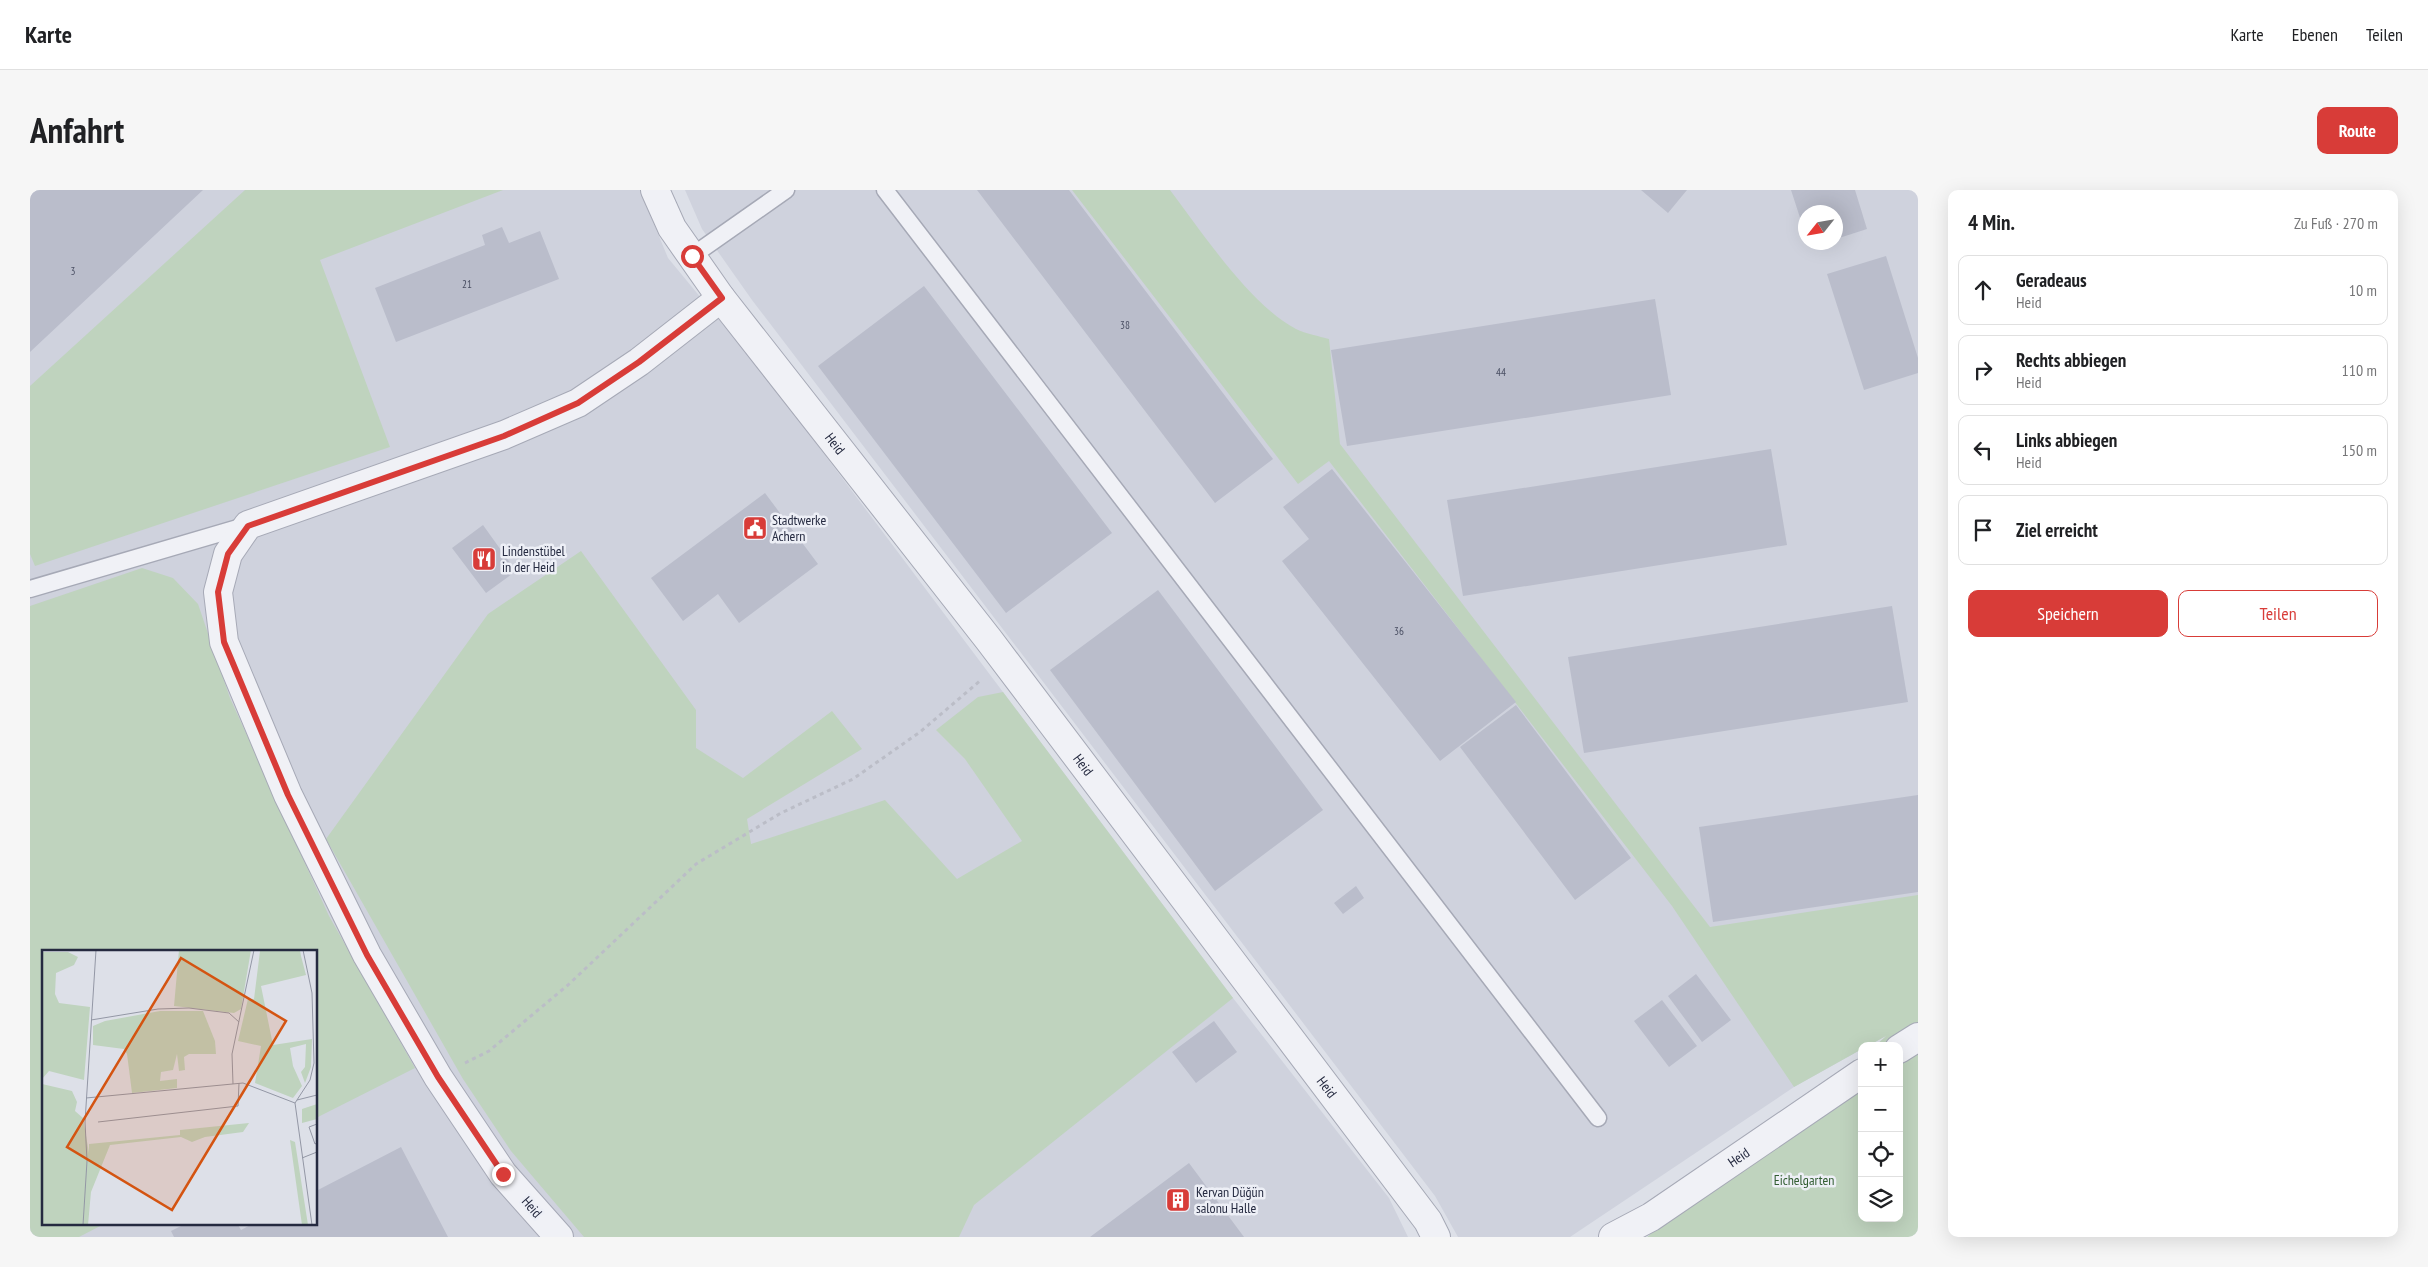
<!DOCTYPE html>
<html lang="de">
<meta charset="utf-8">
<style>
body{margin:0;font-family:"PT Sans Narrow",sans-serif;background:#f6f6f6;color:#202124}
.controls{position:absolute;right:15px;bottom:15px;display:grid;overflow:hidden;border-radius:10px;box-shadow:0 5px 20px #0002}
.controls button{width:45px;height:45px;display:grid;place-items:center;padding:0;border:0;border-bottom:1px solid #e0e0e0;background:#fff;color:#202124;font:25px sans-serif}
.compass{position:absolute;left:1768px;top:15px;width:45px;height:45px;border-radius:50%;background:#fff;box-shadow:0 5px 20px #0002;rotate:239deg}
.stop{position:absolute;width:15px;height:15px;margin:-11px;border:4px solid #d83c38;border-radius:50%;background:#fff}
.stop.end{background:#d83c38;border-color:#fff;box-shadow:0 1px 5px #0008}
.list{margin:0;padding:0;list-style:none}
h2{display:flex;justify-content:space-between;align-items:center;height:65px;margin:0;padding:0 20px;font-size:21px}
h2 small{font-size:16px;font-weight:400;color:#757577}
.list li{display:grid;grid-template-columns:32px 1fr auto;gap:15px;align-items:center;box-sizing:border-box;height:70px;margin:0 10px 10px;padding:0 10px;border:1px solid #e0e0e0;border-radius:10px}
.list b{display:block;font-size:19px;white-space:nowrap}
.list p{margin:0;font-size:16px;white-space:nowrap;color:#757577}
.list em{font-size:16px;font-style:normal;color:#757577}
.actions{display:flex;gap:10px;padding:15px 20px}
.actions a{flex:1;padding:11px 0;border:1px solid #d83c38;border-radius:10px;text-align:center;font-size:18px;color:#d83c38}
.actions .main{background:#d83c38;color:#fff}
.icon{flex:none;width:28px;height:28px;fill:none;stroke:currentColor;stroke-width:2;stroke-linecap:round;stroke-linejoin:round}
.map{position:relative;flex:none;width:1888px;height:1047px;overflow:hidden;border-radius:10px}
header{display:flex;align-items:center;gap:30px;box-sizing:border-box;height:70px;padding:0 25px;background:#fff;border-bottom:1px solid #e0e0e0}
header strong{font-size:24px}
nav{display:flex;gap:28px;margin-inline-start:auto;font-size:18px}
.intro{display:flex;align-items:center;justify-content:space-between;box-sizing:border-box;height:120px;padding:0 30px}
h1{margin:0;font-size:35px}
.button{padding:12px 22px;border-radius:10px;background:#d83c38;color:#fff;font-size:18px;font-weight:700}
main{display:flex;gap:30px;padding:0 30px}
aside{flex:1;background:#fff;border-radius:10px;box-shadow:0 5px 20px #0002}
.map>svg:first-child{display:block}
</style>
<header>
<strong>Karte</strong>
<nav><a>Karte</a><a>Ebenen</a><a>Teilen</a></nav>
</header>
<div class="intro"><h1>Anfahrt</h1><a class="button">Route</a></div>
<main>
<div class="map">
<svg width="1888" height="1047" viewBox="0 0 1888 1047">
<rect width="100%" height="100%" fill="#dde0e8"/>
<path fill="#cfd2dd" fill-rule="evenodd" d="M0 0H610L638 68 737 188 1203 808 1359 1008 1378 1047H0ZM14 761H286V1033H14Z
M655 0H1888V827L1838 856H1832V859L1764 897 1540 1047H1428L1405 1006 722 110 672 39ZM1776 22H1806V52H1776Z"/>
<path fill="#bfd3be" d="M215 0H473L290 70 360 257 5 376 0 364V196Z
M1042 0H1140C1171 41 1221 116 1266 139 1276 144 1289 146 1299 149L1310 254 1680 737 1888 705V1047H1617L1832 867V1028H1869V856H1845L1856 846 1838 856H1832V859L1764 897 1642 716 1299 271 1268 294Z
M551 361 666 520V558L713 588 802 521 832 559 717 629 721 654 855 610 927 689 992 651 935 569 906 540 948 507 973 502 1203 808 944 1015 929 1047H554L481 961 433 889 296 649 458 424Z
M112 378 143 388 168 414 200 508 299 726 385 878 286 928V761H14V1033H76L49 1047H0V416Z"/>
<path fill="#babdcb" d="M0 0H173L0 162Z
M947 0H1039L1243 269 1185 313Z
M1611 0H1657L1638 23Z
M1761 0H1825L1837 39 1806 49V22H1776L1775 43Z
M472 37 479 53 510 41 529 89 366 152 345 98 455 55 452 45Z
M1778 52H1792V53L1780 57Z
M1856 66 1888 168V183L1834 200 1797 84Z
M894 96 1082 343 976 423 788 176Z
M1625 109 1641 205 1317 256 1301 160Z
M1741 259 1757 355 1433 406 1417 310Z
M1302 279 1486 512 1410 571 1252 371 1279 349 1253 317Z
M735 303 788 374 709 433 688 404 653 431 621 388Z
M453 335 486 381 456 403 422 358Z
M1128 400 1293 620 1185 701 1020 480Z
M1862 416 1878 512 1554 563 1538 467Z
M1486 515 1601 668 1545 710 1430 557Z
M1888 605V702L1683 732 1669 637Z
M1326 696 1334 708 1313 724 1304 713Z
M1666 784 1701 830 1672 852 1638 806Z
M1632 810 1667 856 1639 877 1604 831Z
M1184 831 1207 862 1166 893 1142 862Z
M371 957 418 1047H144L141 1041 157 1033H207L211 1040 224 1033H286V1001Z
M1159 973 1214 1047H1060Z"/>
<g fill="none" stroke-linecap="round" stroke-linejoin="round">
<defs>
<path id="service" d="M855 0 1568 928
M662 66 756 0
M0 399 218 335"/>
<g id="minor">
<path id="s1" d="M625 0 642 38 691 108 959 450 1398 1031 1406 1047"/>
<path d="M1869 859 1888 847"/>
<path d="M529 1047 473 984 408 887 337 765 258 605 194 452 188 402 198 364 218 335 474 245 548 213 609 172 691 108"/>
<path id="s2" d="M1583 1047 1621 1027 1832 883"/>
</g>
</defs>
<use href="#service" stroke="#a6a9b6" stroke-width="19"/>
<use href="#minor" stroke="#a6a9b6" stroke-width="30"/>
<path stroke="#bbbdc7" stroke-width="3" stroke-dasharray="4 4" stroke-linecap="butt" d="M435 873 459 861 538 795 666 674 751 623 823 589 890 542 951 490"/>
<use href="#service" stroke="#f0f1f6" stroke-width="16"/>
<use href="#minor" stroke="#f0f1f6" stroke-width="28"/>
</g>
<g fill="none" stroke-linecap="round" stroke-linejoin="round">
<path stroke="#d83c38" stroke-width="6" d="M473 984 408 887 337 765 258 605 194 452 188 402 198 364 218 336 474 246 548 213 609 172 692 108 662 66"/>
</g>
<defs>
<symbol id="civic-square" viewBox="-11 -11 22 22"><rect x="-9" y="-9" width="18" height="18" rx="4" fill="#d83c38" stroke="#edeff6"/><path d="M-.6-6.5H3V-4.5H.6V-3L4-1V1h2V6H-6V1h2V-1L-.6-3ZM-1.2 2.5V6h2.4V2.5Z" fill="#fff"/></symbol>
<symbol id="restaurant-square" viewBox="-11 -11 22 22"><rect x="-9" y="-9" width="18" height="18" rx="4" fill="#d83c38" stroke="#edeff6"/><path d="M-5-6h1v4h1v-4h1v4h1v-4h1v5L-1.5 .5V6h-2V.5L-5-1ZM5-6V6H3V1.5H1.5Q1.5-4 5-6Z" fill="#fff"/></symbol>
<symbol id="building-square" viewBox="-11 -11 22 22"><rect x="-9" y="-9" width="18" height="18" rx="4" fill="#d83c38" stroke="#edeff6"/><path d="M-4-6H4V6H1V3H-1V6H-4ZM-2.5-4.3h1.7v1.8h-1.7ZM.8-4.3h1.7v1.8H.8ZM-2.5-1h1.7V.8h-1.7ZM.8-1h1.7V.8H.8Z" fill="#fff"/></symbol>
</defs>
<g fill-rule="evenodd">
<use href="#civic-square" x="711" y="324" width="28" height="28"/>
<use href="#restaurant-square" x="440" y="355" width="28" height="28"/>
<use href="#building-square" x="1134" y="996" width="28" height="28"/>
</g>
<g text-anchor="middle" dominant-baseline="central" stroke-width="5" stroke-linejoin="round" paint-order="stroke">
<g font-size="11" fill="#4a4f63">
<text x="43" y="81">3</text>
<text x="437" y="94">21</text>
<text x="1095" y="135">38</text>
<text x="1471" y="182">44</text>
<text x="1369" y="441">36</text>
</g>
<g font-size="14" fill="#252a40" stroke="#edeff6">
<text stroke="none"><textPath href="#s1" startOffset="312">Heid</textPath></text>
<text stroke="none"><textPath href="#s1" startOffset="718">Heid</textPath></text>
<text stroke="none"><textPath href="#s1" startOffset="1122">Heid</textPath></text>
<text stroke="none"><textPath href="#s2" startOffset="149">Heid</textPath></text>
<text transform="translate(502 1017) rotate(49)">Heid</text>
</g>
<g font-size="14" fill="#252a40" stroke="#edeff6" text-anchor="start">
<text x="742" y="330">Stadtwerke<tspan x="742" dy="16">Achern</tspan></text>
<text x="472" y="361">Lindenstübel<tspan x="472" dy="16">in der Heid</tspan></text>
<text x="1166" y="1002">Kervan Düğün<tspan x="1166" dy="16">salonu Halle</tspan></text>
</g>
<g font-size="14" fill="#325d32" stroke="#edeff6">
<text x="1774" y="990">Eichelgarten</text>
</g>
</g>
<g transform="translate(12 760)">
<rect width="275" height="275" fill="#dde0e8"/>
<path d="M137 0H209L199 59 192 63 132 56ZM213 0H258L259 6 264 25 219 36 231 95 270 89 269 117 263 133 259 122 263 117 264 94 248 98 251 116 260 136 251 148 213 133 219 96 196 91 206 49H212L218 1ZM0 2H26L36 7 32 15 14 23 13 44 17 53 48 57 42 130 7 121 0 129ZM118 61H161L173 91 174 104H147L142 107 143 120 137 121 135 104 131 120 119 122 118 131 135 129V138L90 143 85 104 82 99 51 95V76L63 71ZM0 134 30 141 35 152 33 161 41 168 47 203V194L138 185V180L207 173 201 182 163 187 150 192 139 187 68 195 49 242 46 275H0ZM275 154V169L260 173V159ZM248 190 253 192 266 275H260Z" fill="#bfd3be"/>
<path fill="none" stroke="#9397a5" stroke-width="1" d="M261 0 270 43 272 113 268 130 253 153 270 275M49 70 116 59 147 58 187 63 197 72M191 134 190 104 212 0M44 148 201 133 253 153M255 150 275 145M56 172 196 156 197 133M275 174 267 177 273 194 275 193M260 208 275 202M41 275 45 211 43 172 54 0"/>
<path fill="#d45411" fill-opacity="0.15" stroke="#d45411" stroke-width="2.5" d="M139 8 244 71 130 260 25 197Z"/>
<rect width="275" height="275" fill="none" stroke="#252a40" stroke-width="2.5"/>
</g>
</svg>
<div class="controls">
<button>+</button>
<button>−</button>
<button><svg class="icon" aria-label="locate" viewBox="0 0 24 24"><circle cx="12" cy="12" r="6"/><path d="M12 2v4M12 18v4M2 12h4M18 12h4"/></svg></button>
<button><svg class="icon" aria-label="layers" viewBox="0 0 24 24"><path d="M12 4l9 5-9 5-9-5zM3 14l9 5 9-5"/></svg></button>
</div>
<svg class="compass" viewBox="-18 -18 36 36"><path d="M0-13l5 13h-10z" fill="#e53935"/><path d="M0 13l5-13h-10z" fill="#757577"/></svg>
<div class="stop" style="left:662px;top:66px"></div>
<div class="stop end" style="left:473px;top:984px"></div>
</div>
<aside>
<h2>4 Min.<small>Zu Fuß · 270 m</small></h2>
<ul class="list">
<li><svg class="icon" aria-label="ahead" viewBox="0 0 24 24"><path d="M12 20V5M6 11l6-6 6 6"/></svg><div><b>Geradeaus</b><p>Heid</p></div><em>10 m</em></li>
<li><svg class="icon" aria-label="right" viewBox="0 0 24 24"><path d="M7 20v-9h11M14 6l5 5-5 5"/></svg><div><b>Rechts abbiegen</b><p>Heid</p></div><em>110 m</em></li>
<li><svg class="icon" aria-label="left" viewBox="0 0 24 24"><path d="M17 20v-9H6M10 6l-5 5 5 5"/></svg><div><b>Links abbiegen</b><p>Heid</p></div><em>150 m</em></li>
<li><svg class="icon" aria-label="arrive" viewBox="0 0 24 24"><path d="M6 21V4h12l-3 4 3 4H6"/></svg><div><b>Ziel erreicht</b></div></li>
</ul>
<div class="actions"><a class="main">Speichern</a><a>Teilen</a></div>
</aside>
</main>
